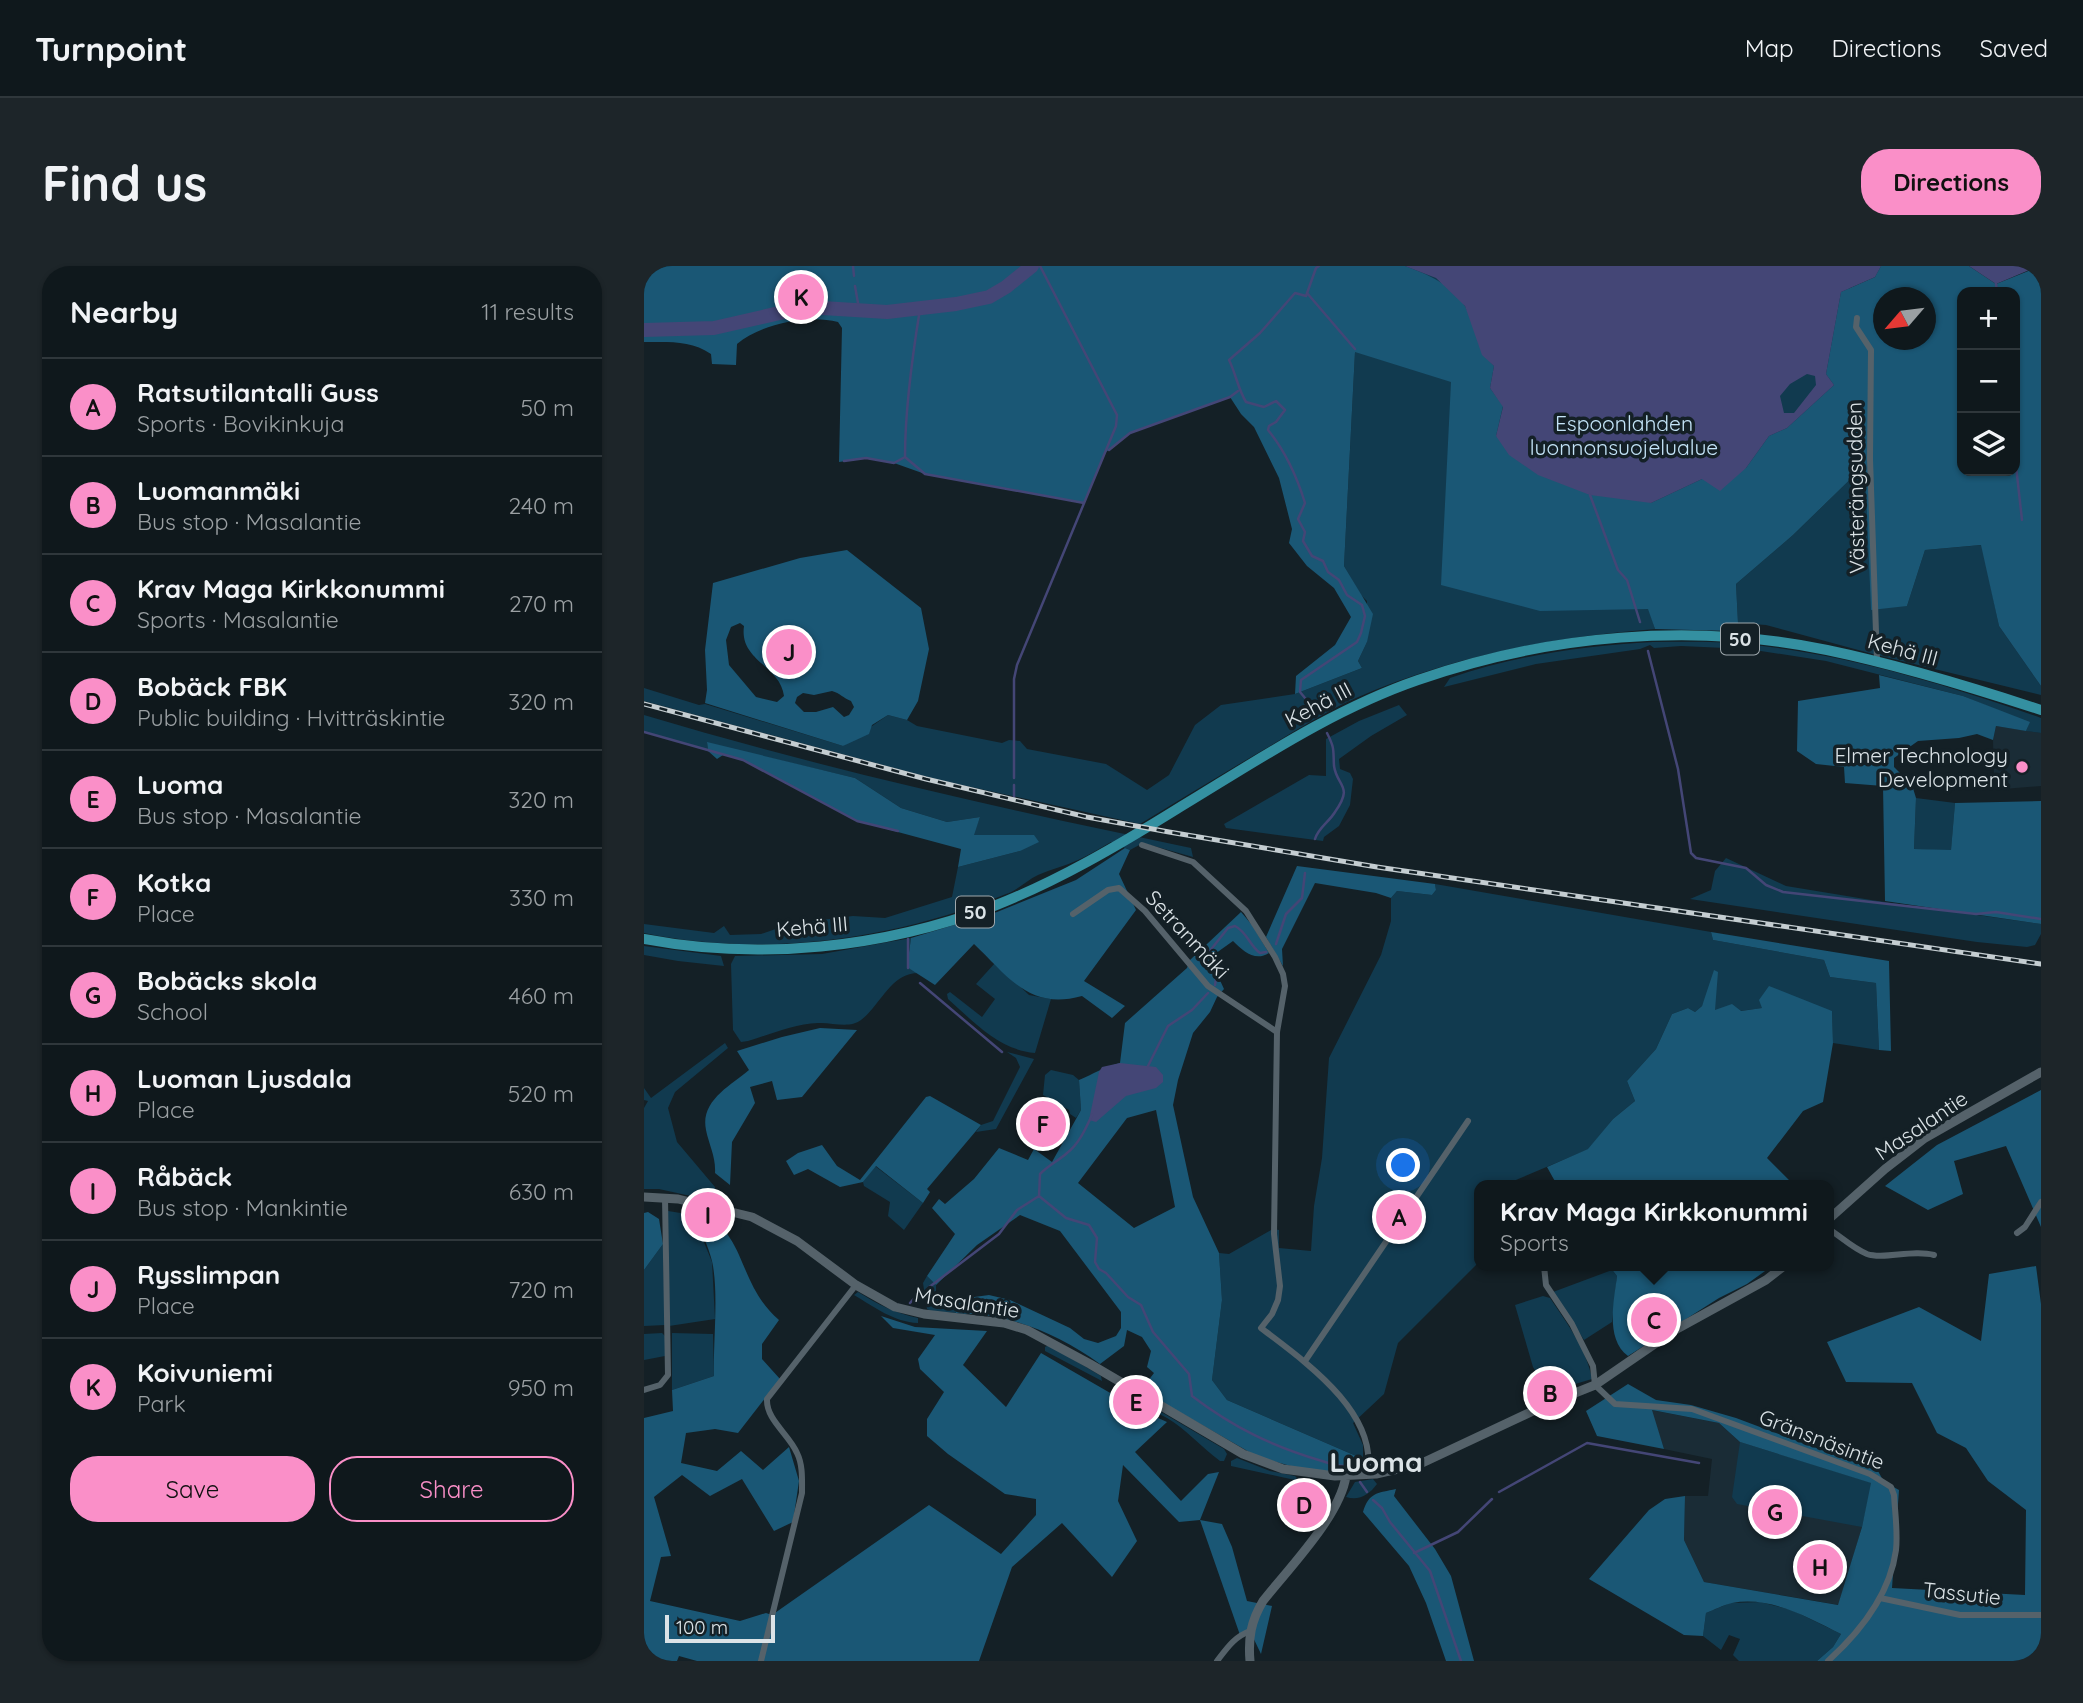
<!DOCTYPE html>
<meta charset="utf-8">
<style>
body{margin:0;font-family:Quicksand,sans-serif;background:#1d2529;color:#f1f3f6}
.controls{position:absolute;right:21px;top:21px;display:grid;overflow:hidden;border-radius:14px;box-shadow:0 2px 5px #0004}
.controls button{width:63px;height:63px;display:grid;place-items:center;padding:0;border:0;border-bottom:2px solid #2f373b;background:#0f181c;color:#f1f3f6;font:35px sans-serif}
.compass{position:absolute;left:1229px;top:21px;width:63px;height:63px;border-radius:50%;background:#0f181c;box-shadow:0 2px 5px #0004;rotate:242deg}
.scale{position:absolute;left:21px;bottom:18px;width:110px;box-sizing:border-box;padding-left:7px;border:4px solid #dbe3e7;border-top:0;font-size:19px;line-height:24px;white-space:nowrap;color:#dbe3e7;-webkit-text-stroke:5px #142026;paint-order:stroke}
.you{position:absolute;left:760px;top:900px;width:24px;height:24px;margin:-18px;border:5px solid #fff;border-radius:50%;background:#1a73e8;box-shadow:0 0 0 10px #1a73e833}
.badge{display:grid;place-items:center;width:46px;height:46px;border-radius:50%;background:#fa8fc8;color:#111;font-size:23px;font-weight:700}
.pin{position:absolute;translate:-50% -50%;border:4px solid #fff;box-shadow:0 2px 7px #0006}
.popup{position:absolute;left:830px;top:914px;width:360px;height:91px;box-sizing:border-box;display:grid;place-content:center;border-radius:14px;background:#0f181c;filter:drop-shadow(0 2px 5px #0005);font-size:23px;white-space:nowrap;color:#9ba0a3}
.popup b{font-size:26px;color:#f1f3f6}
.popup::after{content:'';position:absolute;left:50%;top:100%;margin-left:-14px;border:14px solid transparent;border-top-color:#0f181c}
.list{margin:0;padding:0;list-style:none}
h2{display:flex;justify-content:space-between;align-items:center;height:91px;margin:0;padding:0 28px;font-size:30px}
h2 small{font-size:23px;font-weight:400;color:#9ba0a3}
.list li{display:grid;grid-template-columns:46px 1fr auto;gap:21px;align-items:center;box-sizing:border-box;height:98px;padding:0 28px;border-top:2px solid #2f373b}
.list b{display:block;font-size:26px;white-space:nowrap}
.list p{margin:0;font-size:23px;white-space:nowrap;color:#9ba0a3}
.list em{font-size:23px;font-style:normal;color:#9ba0a3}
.actions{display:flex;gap:14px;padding:21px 28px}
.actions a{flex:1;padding:16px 0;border:2px solid #fa8fc8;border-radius:28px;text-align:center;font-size:24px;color:#fa8fc8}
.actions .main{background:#fa8fc8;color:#111}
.icon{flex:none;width:38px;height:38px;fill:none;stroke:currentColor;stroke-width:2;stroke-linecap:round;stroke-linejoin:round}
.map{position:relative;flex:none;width:1397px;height:1395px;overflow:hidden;border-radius:28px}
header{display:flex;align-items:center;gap:42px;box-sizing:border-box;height:98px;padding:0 35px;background:#0f181c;border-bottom:2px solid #2f373b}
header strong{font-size:33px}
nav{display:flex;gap:38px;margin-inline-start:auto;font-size:24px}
.intro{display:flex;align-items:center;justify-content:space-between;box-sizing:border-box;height:168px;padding:0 42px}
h1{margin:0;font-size:49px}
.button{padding:18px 32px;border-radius:28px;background:#fa8fc8;color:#111;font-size:24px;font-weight:700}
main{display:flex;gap:42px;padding:0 42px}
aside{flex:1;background:#0f181c;border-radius:28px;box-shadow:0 2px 5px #0004}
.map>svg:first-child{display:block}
</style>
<header>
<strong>Turnpoint</strong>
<nav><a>Map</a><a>Directions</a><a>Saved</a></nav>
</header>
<div class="intro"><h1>Find us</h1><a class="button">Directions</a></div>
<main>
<aside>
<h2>Nearby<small>11 results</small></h2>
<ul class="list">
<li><span class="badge">A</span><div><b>Ratsutilantalli Guss</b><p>Sports · Bovikinkuja</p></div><em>50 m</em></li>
<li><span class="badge">B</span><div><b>Luomanmäki</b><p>Bus stop · Masalantie</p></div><em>240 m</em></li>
<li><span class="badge">C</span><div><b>Krav Maga Kirkkonummi</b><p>Sports · Masalantie</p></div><em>270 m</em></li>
<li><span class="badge">D</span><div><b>Bobäck FBK</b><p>Public building · Hvitträskintie</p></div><em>320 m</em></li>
<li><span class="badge">E</span><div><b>Luoma</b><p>Bus stop · Masalantie</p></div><em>320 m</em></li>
<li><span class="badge">F</span><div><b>Kotka</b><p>Place</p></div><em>330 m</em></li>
<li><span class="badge">G</span><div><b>Bobäcks skola</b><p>School</p></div><em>460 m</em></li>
<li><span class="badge">H</span><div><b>Luoman Ljusdala</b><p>Place</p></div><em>520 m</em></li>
<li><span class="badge">I</span><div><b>Råbäck</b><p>Bus stop · Mankintie</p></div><em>630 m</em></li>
<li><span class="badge">J</span><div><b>Rysslimpan</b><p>Place</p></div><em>720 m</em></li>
<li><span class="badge">K</span><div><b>Koivuniemi</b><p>Park</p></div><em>950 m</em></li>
</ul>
<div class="actions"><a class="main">Save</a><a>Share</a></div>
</aside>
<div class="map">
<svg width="1397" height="1395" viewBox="0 0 1397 1395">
<rect width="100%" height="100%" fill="#142026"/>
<path fill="#1a2c36" d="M1352 460 1397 467V520L1359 523 1354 521 1350 513 1349 474Z
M1007 1144 1075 1157 1096 1176 1228 1217 1218 1261 1195 1339 1060 1316 1040 1274 1041 1230H1064L1068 1193 1020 1183Z"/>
<path fill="#113a4f" d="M0 0H1244L1231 11 1205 22V126L1005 343 1011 363C908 371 807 390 712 432 680 446 650 466 619 484 578 508 537 533 496 558L295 514 0 435V422L55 439 61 438 199 480 244 449 263 454 273 460 358 477 365 474 376 475 383 483 462 498 503 524 525 509 551 459 577 439 651 428 718 402 714 395 723 376V335L717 329 700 300 711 86 204 51Z
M1222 198 1263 340 1281 284 1338 279 1355 360 1397 420V429L1229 388 1122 359 1094 357 1092 318 1149 269Z
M1009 376C1040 376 1070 375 1101 378 1202 388 1301 418 1397 452V467L1382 465 1385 457 1319 430 1182 395 1104 383 1037 380 1010 382 1006 379 996 383 892 398 800 421 806 412C872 389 940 380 1009 376Z
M755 439 763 449 727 470 695 493 696 503 706 507 709 513 706 539 695 560 680 571 679 575 582 562 580 558 665 509 682 510V473L715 455Z
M0 449C180 503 363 544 547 582L549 591 499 577 486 584 467 576C456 582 445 589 434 594 422 600 407 603 394 609 383 614 374 624 362 628 249 674 120 692 0 667V658L70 667 80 660 86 669 117 668 146 658 209 650 241 652 308 631 314 601 376 585 350 570 329 569 336 551 303 556 257 542 211 512 63 477 64 485 0 466Z
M1272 532 1311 537 1307 585 1270 583Z
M1082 592 1142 620 1227 634 1397 658V668L1391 679 1383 681 1333 676 1046 633 1067 624 1071 605Z
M791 618 1067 666 1069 674 1180 694 1186 711 1232 717 1235 784 1189 777 1188 745 1119 742 1096 745H1070L1073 706 1058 740 1051 746 1044 742 1028 748 1012 783 983 815 991 835 969 853 945 883 860 919H835V930L832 931 835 938V996L754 1077 740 1128 709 1157 719 1179V1193L583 1134 568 1114 578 1034 575 987 585 988 629 963 635 964V982L667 985 670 940 678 892 685 792 737 689 747 655V632L753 625 788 629 792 624Z
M267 672 263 701 275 707C246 707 237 739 217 754 205 763 188 756 174 757 150 758 127 768 104 775L97 776 89 764 87 698 91 690 178 688Z
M0 680 77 690 80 700 34 695 0 689Z
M351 697 385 729 407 733 391 787C355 784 330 756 304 733L303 728 306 726 338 751 351 733 332 718Z
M81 777 84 782 31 826 24 842 33 876 71 921 74 936 15 923H0V842L4 835 0 834V822L7 832Z
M363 786 390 793 389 795 352 863 332 866 337 859 349 855 376 801 372 792Z
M407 804 429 809 435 814 437 844 432 852 426 848 425 844 399 829 401 809Z
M231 900 279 937 260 964 244 950 246 936 220 920 219 916Z
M24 945 49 949 68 996 71 1053 25 1060Z
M19 978 21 1059 0 1060V1004Z
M968 1004 973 1010 968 1056 940 1074 909 1026Z
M283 1010 292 1019V1027L297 1032 308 1034 312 1047 287 1045 283 1043 279 1017Z
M214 1026C233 1038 251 1047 274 1052V1057C250 1056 230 1041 210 1029Z
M899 1030 906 1032C923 1057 943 1084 948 1113L904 1126 889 1101 871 1039Z
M18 1067 21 1070V1090L0 1094V1068Z
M28 1067 69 1068 70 1110 28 1124Z
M405 1079 452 1107 457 1110 458 1115 401 1085V1081Z
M495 1136 507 1140 580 1183 583 1188 580 1195H576C558 1182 542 1163 523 1152 513 1146 500 1145 495 1136Z
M1096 1176 1228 1217 1218 1261 1093 1238 1088 1231Z
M593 1192 626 1205 651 1210 653 1212 651 1214 587 1200V1195Z
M729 1213 733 1218C725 1229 715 1235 702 1231L711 1216Z
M1116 1336 1148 1344 1197 1368 1189 1381 1173 1395H1095L1089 1389 1096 1373 1085 1369 1077 1384 1059 1370 1062 1347 1086 1337Z"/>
<path fill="#1a5775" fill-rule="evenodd" d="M0 0H761C783 8 811 20 822 42 833 65 831 80 850 100L846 122 859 140 852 170 1007 237 1058 213 1102 202 1125 170 1143 162 1190 119 1182 108 1197 26 1231 11 1237 0H1325L1352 18 1397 0V420L1355 360 1337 279 1281 284 1263 340 1227 344 1221 199 1149 269 1092 318 1094 357 1087 365 1011 363 1004 343 896 345 797 319 807 116 711 86 700 300 729 348 723 376 714 395 718 402 651 428 652 410 691 379 707 351 690 322 663 300 645 277 648 263 635 212 610 161 597 148 586 131 486 167 462 186 440 237 281 208 250 197 222 192 195 196 198 62 194 56C163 48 117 58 93 78L92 99 68 98 67 88C47 74 24 76 0 76ZM1318 26H1371V205H1318ZM1240 32H1282V74H1240Z
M203 284 277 342 285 383 274 435 263 454 244 449 228 459 225 468 199 480 61 437 63 424 61 384 69 317 156 292ZM96 357 100 360C95 395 136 399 140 430L133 436 112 431 85 399 82 374 87 361ZM188 425C196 427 199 432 207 435L210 441 205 449 200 451 189 441 172 446H160L151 437 153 431 159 427 170 429Z
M1235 409 1319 430 1386 456 1382 465 1352 460 1349 474 1333 468 1315 472 1274 475 1250 492V501L1268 519 1272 532 1270 583 1307 584 1311 537 1397 535V658L1241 635 1239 520 1201 517 1200 501 1172 498 1153 485 1154 435 1236 422Z
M63 476 211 512 257 542 303 556 336 551 330 569H390L395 576 376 585 314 601 317 583 213 555 99 494 79 489 73 493 64 485Z
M481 582 486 584 475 608 492 644 440 715 481 740 468 752 438 730C385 745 364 710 330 678L291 719 263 701 267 672 353 646 432 614Z
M653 600 791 618 792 624 788 629 753 625 747 632 732 627 671 617 638 683 639 700 622 671Z
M597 646 608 659 625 687C611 696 599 685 589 675L568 690 562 684 572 712 574 710 580 723 573 731 566 746 549 767 534 814 529 839 549 931 575 987 578 1034 568 1114 583 1134 719 1193 718 1200 713 1205 687 1206 654 1202 614 1191 497 1124 510 1107 503 1101 507 1085 498 1071 483 1064 480 1080 456 1098C427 1077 397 1062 362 1053 346 1049 328 1048 312 1047L308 1034 345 1029 366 1034 426 1062 440 1073 454 1077 472 1070 477 1062V1046L416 965 376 949 333 979 292 1019 283 1010 311 968 288 942 295 933 301 938 330 913 355 882 384 894 390 883 408 896 437 844 435 814C449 808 460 801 476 797L481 757 543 702 546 694ZM512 844 531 941 490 962 434 917 483 852Z
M1067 666 1245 695 1247 785 1235 784 1232 717 1186 711 1180 694 1069 674Z
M1070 704 1074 706 1071 744 1088 738 1097 745 1118 742 1115 734 1125 720 1188 745 1189 777 1179 836 1159 845 1123 892 1148 917 1146 919H913L903 901 944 883 969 853 991 835 983 815 1012 783 1028 748 1044 742 1051 746 1058 740Z
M176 762 213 764 158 831 133 834 128 815 106 821 111 837 88 876 86 919 71 907C72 891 65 879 62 864 56 835 86 820 105 804L93 785 138 771Z
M1397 824V961L1362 880 1310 895 1319 928 1284 944 1241 920 1293 879Z
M286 830 337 859 283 923 286 926 279 937 232 900 219 916 196 921 164 903 150 909 142 895 154 887 178 879 193 900 216 914 282 831Z
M4 946 15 953 19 978 0 1004V947Z
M49 949 75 955C82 966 90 977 95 989 106 1014 113 1035 135 1054L118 1078V1093L136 1113 94 1167 71 1163 42 1167 37 1197 73 1205 97 1185 119 1204 145 1181 155 1215 149 1256 130 1265 98 1213 66 1230 38 1209 10 1231 27 1290 17 1291 6 1335 96 1355 122 1347 128 1349 285 1239 357 1288 392 1249V1233L361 1228 304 1188 283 1170V1153L300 1126 276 1103 274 1093 291 1069 249 1062 237 1050 271 1061 343 1065 319 1099 362 1141 397 1087 494 1143 523 1156 491 1186 537 1235 564 1208 575 1206 556 1254 578 1258 588 1281 603 1335 628 1340 617 1388 606 1365 596 1369 556 1254 535 1256 479 1199 474 1235 493 1275 468 1311 418 1257 368 1301 335 1395H53L35 1390 33 1395H0V1152L29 1145 28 1124 70 1110C69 1076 75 1026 68 995 64 979 56 963 49 949Z
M965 1000H1128L1103 1018 1075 1032 984 1090C961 1073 970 1035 973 1010Z
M1392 1000 1397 1038V1395H1173L1189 1381 1197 1368C1163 1351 1127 1330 1088 1337 1079 1339 1070 1344 1062 1347L1059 1370 1040 1369 945 1313 1005 1244 1021 1233 1041 1230 1040 1274 1060 1316 1194 1339 1218 1261 1227 1217 1096 1176 1075 1157 1008 1144 1020 1183 953 1170 942 1145 984 1118 1012 1134 1047 1139 1092 1152 1234 1205 1240 1216 1255 1224 1248 1322 1381 1329 1382 1244 1344 1215 1322 1182 1293 1167 1268 1117 1202 1116 1183 1076 1275 1041 1337 1075 1345 1008Z
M752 1223 750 1230 791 1283 807 1310 830 1395H802L782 1337 765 1300 719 1246C725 1226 734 1227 752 1223Z"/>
<path fill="#444676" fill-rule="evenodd" d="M761 0H1237L1231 11 1197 26 1182 108 1190 119 1143 162 1125 170 1102 202 1076 225 1058 213 1007 237 946 229 894 209 865 189 852 170 859 141 846 122 850 100 838 89 821 40 792 12ZM1163 108 1171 110 1172 119 1150 147H1140L1136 130 1146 118Z
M1325 0H1395L1352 18Z
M476 797 512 801 519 809V816L512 822 482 830 452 856 445 854 455 806 458 801Z"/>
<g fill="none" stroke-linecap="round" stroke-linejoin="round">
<path stroke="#444676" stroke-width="2.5" d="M209 0 210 10
M1352 18 1353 26
M211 20 215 43
M663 27 711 83
M465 184 486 167 586 131 594 125
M261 191 281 208 440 237
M1371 191 1378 254
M200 195 222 192 250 197 261 191C261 142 268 92 276 43
M946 229 974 304 983 314 996 356
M1004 385 1034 503 1047 587 1052 592 1102 602 1122 619 1139 626 1332 648 1352 646 1397 653
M666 438 656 426 657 414 713 376 717 367 721 350 718 339 703 329 695 314 684 306 679 295 668 290 659 275 661 266 654 253 661 237C653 211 642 186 624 164L625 160 632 156 641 144 632 135 620 141 602 136C594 123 592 108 585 94L616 67 651 27 662 30 672 2 675 0
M0 466 99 494 213 555 254 565
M370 512V413L373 399 472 160 473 149 396 0
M370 532V519
M671 573C674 562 685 556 691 546 710 519 693 521 690 500 689 483 691 483 683 467
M264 673V702
M632 678 642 648 658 632 661 607
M565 686 584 662 591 660C603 666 606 680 616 687L622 686
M276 717 358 786
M571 719 572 713
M504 800 524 760 548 744 564 727
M448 849C442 862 435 878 423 887 414 895 405 899 396 908L395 930 422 952 445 959 453 972 451 996 455 1003 462 1007 484 1031 497 1039 509 1066 545 1108 548 1130C590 1162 628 1180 678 1195 688 1198 694 1201 704 1200L709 1204
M284 1022 355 968 373 944 395 930
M266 1037 273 1029
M716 1216 723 1226
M855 1226 943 1177 1055 1197
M729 1234 738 1242 746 1256 786 1305 817 1395
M770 1287 814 1266 848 1233"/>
<path stroke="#444676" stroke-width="14" d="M0 64 70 62 162 41 243 46 312 38 345 31 362 21 388 0"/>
<path stroke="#55626a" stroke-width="6" d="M1213 52 1212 61 1227 84 1226 193 1233 395
M498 579 549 596 602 645 631 691 639 708 641 720 633 766 630 968 636 1020 634 1034 628 1048 617 1062C660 1095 736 1147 723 1209
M429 648 464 624 475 622 501 645 564 720 633 766
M1185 963C1197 971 1210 983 1223 988 1240 994 1268 983 1290 989
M1373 967 1381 961 1397 936
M900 1000 902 1019 928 1058 949 1100 951 1119 971 1138 1048 1143 1226 1208 1247 1221 1250 1229C1251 1247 1254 1266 1252 1284 1246 1328 1216 1366 1184 1395
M661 1095 824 855
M0 1124 16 1119 24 1109 21 932
M1236 1332 1316 1349H1397
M117 1395 158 1227C158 1214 159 1199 153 1187 145 1168 122 1154 123 1133L212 1019
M573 1395C583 1382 590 1371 606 1365"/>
<path stroke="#55626a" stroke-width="9" d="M0 931 34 933 108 951 153 975 212 1019 251 1041 280 1048 360 1057 383 1064 446 1098 599 1188 639 1203 691 1210 732 1208 776 1198 906 1137 951 1119 1031 1064 1122 1014 1140 1000
M1185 953 1241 903 1281 872 1397 806
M606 1395C604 1372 607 1355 619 1335 645 1302 696 1250 702 1210"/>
<path stroke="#3490a1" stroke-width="10" d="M0 673C116 695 239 682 350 640 414 615 475 579 533 543 611 496 687 444 774 414 903 369 1049 356 1183 384 1255 399 1327 421 1397 444"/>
<defs>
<path id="rail" d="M0 438 282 513 443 551 525 566 733 601 1397 698"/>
</defs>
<use href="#rail" stroke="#c4cdd1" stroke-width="5"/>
<use href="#rail" stroke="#142026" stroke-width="2.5" stroke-dasharray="8" stroke-linecap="butt"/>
</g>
<circle fill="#fa8fc8" stroke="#142026" stroke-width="2.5" cx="1378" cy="501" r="7"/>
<g text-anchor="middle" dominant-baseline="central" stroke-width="7" stroke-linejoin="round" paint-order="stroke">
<g fill="#142026" stroke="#9fa8ad" stroke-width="2">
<rect x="1077" y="357.5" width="38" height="31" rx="5"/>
<rect x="312" y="630.5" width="38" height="31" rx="5"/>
</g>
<g font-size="19" font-weight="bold" fill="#dbe3e7">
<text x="1096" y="373">50</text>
<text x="331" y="646">50</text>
</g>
<g font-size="21" fill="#c4e4f8" stroke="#142026">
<text x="980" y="157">Espoonlahden<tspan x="980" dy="24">luonnonsuojelualue</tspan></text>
</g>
<g font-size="21" fill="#dbe3e7" stroke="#142026">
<text transform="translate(1211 222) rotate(-91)">Västerängsudden</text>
<text transform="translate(1259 383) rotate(15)">Kehä III</text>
<text transform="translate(674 438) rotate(-28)">Kehä III</text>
<text transform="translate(168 660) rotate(-5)">Kehä III</text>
<text transform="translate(544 668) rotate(47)">Setranmäki</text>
<text transform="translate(1277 859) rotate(-34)">Masalantie</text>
<text transform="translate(323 1036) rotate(9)">Masalantie</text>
<text transform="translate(1178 1173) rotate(21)">Gränsnäsintie</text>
<text transform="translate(1318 1327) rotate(6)">Tassutie</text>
</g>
<g font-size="21" fill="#dbe3e7" stroke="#142026" text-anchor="end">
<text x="1364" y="489">Elmer Technology<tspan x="1364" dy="24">Development</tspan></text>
</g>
<g font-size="28" font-weight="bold" fill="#dbe3e7" stroke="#142026">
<text x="732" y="1195">Luoma</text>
</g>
</g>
</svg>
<div class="controls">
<button>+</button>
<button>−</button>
<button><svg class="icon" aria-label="layers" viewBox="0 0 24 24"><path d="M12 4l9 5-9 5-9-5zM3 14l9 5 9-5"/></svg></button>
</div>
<svg class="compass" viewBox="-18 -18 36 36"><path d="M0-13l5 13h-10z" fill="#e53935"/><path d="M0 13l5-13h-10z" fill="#9ba0a3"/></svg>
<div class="scale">100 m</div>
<div class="you"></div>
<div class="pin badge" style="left:755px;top:951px">A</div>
<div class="pin badge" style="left:906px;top:1127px">B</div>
<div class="pin badge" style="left:1010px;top:1054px">C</div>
<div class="popup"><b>Krav Maga Kirkkonummi</b>Sports</div>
<div class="pin badge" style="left:660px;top:1239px">D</div>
<div class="pin badge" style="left:492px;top:1136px">E</div>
<div class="pin badge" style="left:399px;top:858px">F</div>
<div class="pin badge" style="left:1131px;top:1246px">G</div>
<div class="pin badge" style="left:1176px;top:1301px">H</div>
<div class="pin badge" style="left:64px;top:949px">I</div>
<div class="pin badge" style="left:145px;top:386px">J</div>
<div class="pin badge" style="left:157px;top:31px">K</div>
</div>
</main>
